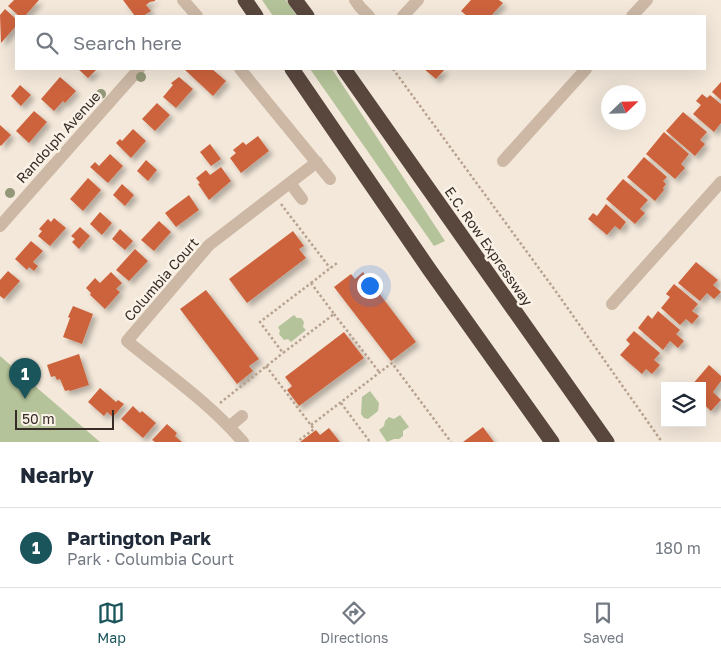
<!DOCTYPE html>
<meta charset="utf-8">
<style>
body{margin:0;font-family:"Golos Text",sans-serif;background:#f2f2f3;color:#1f2937}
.controls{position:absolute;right:15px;bottom:15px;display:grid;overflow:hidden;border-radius:0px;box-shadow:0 5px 20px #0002}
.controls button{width:45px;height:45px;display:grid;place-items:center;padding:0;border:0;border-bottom:1px solid #e0e1e3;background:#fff;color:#1f2937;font:25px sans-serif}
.compass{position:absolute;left:601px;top:85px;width:45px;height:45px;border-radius:50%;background:#fff;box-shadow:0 5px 20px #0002;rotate:67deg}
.scale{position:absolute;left:15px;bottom:12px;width:99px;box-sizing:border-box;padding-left:5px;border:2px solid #372c27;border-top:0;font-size:14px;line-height:18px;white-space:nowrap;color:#372c27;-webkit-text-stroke:4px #faf2e7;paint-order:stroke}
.you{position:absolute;left:369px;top:285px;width:18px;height:18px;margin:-12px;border:4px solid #fff;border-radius:50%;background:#1a73e8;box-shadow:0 0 0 8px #1a73e833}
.badge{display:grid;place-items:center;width:32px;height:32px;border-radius:50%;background:#1a555b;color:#fff;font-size:16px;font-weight:700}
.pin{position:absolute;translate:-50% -41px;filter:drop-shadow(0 1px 2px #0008)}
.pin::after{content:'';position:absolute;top:26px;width:18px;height:15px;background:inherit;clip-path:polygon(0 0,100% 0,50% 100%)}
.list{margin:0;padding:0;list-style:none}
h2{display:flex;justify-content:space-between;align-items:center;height:65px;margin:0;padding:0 20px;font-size:21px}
h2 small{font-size:16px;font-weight:400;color:#747a83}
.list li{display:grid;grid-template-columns:32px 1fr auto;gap:15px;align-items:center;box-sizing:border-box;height:80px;padding:0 20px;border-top:1px solid #e0e1e3}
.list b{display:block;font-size:19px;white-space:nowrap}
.list p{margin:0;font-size:16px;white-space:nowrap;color:#747a83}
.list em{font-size:16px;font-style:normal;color:#747a83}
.icon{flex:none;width:28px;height:28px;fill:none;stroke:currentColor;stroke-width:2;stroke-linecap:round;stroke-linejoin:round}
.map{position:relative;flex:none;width:721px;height:442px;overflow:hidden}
.search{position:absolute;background:#fff;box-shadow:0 5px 20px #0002;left:15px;right:15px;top:15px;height:55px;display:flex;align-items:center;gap:12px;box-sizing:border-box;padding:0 18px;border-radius:0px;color:#747a83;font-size:19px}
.sheet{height:145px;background:#fff}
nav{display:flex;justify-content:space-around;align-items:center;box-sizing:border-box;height:70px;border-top:1px solid #e0e1e3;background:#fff;font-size:14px;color:#747a83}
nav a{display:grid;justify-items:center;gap:2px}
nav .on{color:#1a555b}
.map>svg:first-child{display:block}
</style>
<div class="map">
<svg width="721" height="442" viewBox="0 0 721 442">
<defs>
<filter id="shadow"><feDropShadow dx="4" dy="4" stdDeviation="2.5" flood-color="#0004"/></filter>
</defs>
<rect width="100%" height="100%" fill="#f3e8da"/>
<path fill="#b4c399" d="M262 0H286L297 16H273Z
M310 69H332L445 241 434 246Z
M294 315 297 318H301L304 322 303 327 306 330 291 342 288 339 284 340 279 334 280 331 278 327Z
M0 356 100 442H0Z
M370 391 379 403 378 411 368 419 364 418 361 414 362 397Z
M400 415 409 427 403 431V436L399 439H394L387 442 379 430 384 426 385 421 389 417 394 419Z"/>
<path fill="#cd643e" filter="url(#shadow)" d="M14 0H39L25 16H19L8 6Z
M123 0H155V1L150 2 146 5 151 11 143 16H135Z
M471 0H499L503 3 491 16H467L461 11Z
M5 9 16 19V26L1 43 0 15Z
M78 69H97L88 78Z
M184 69H212L226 81 213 96Z
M424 69H445L436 79Z
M60 77 76 91 65 103 63 101 54 111 41 99Z
M179 77 193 89 176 108 163 97 173 85 171 83Z
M721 82V100L712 92Z
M20 85 31 95 21 106 11 96Z
M702 94 707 98 710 95 721 104V123L714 132 693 114 701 105 696 101Z
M157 103 170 115 155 131 142 119Z
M34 111 47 122 29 143 16 131Z
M683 112 707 132 700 140 705 144 695 156 666 131Z
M0 125 11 135 1 146 0 145Z
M133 129 146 141 131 158 116 143 120 139 122 141Z
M664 132 689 154 681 164 685 168 675 179 646 154Z
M258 136 269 151 241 173 230 158 236 153 233 150 243 142 246 145Z
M210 144 221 159 211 166 200 152Z
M110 154 123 166 108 183 90 167 95 162 99 166Z
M644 157 667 177 663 181 666 184 663 188 664 190 655 201 627 177Z
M146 160 157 170 148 181 137 171Z
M221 167 231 181 209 200 198 184 200 183 196 178 206 170 210 175Z
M88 178 101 190 83 211 70 199Z
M623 179 648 200 640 209 645 213 635 224 606 199Z
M122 184 134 195 125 206 113 195Z
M189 195 199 210 176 227 165 213Z
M606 204 626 222 620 230 615 226 607 235 588 219 593 213 597 216Z
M100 212 112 223 102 235 90 224Z
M54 218 66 228 50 246 38 236 42 231 39 229 48 219 51 222Z
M159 221 171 232 154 251 141 240Z
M80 227 90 236 79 249 72 242 75 239 71 236Z
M120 229 133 241 125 250 112 239Z
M293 231 304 246 299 249 306 258 247 303 229 279Z
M31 241 43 251 33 262 38 266 34 271 29 267 27 270 15 259Z
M135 249 148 261 129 281 116 270Z
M696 262 718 280 713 285 721 292 714 299 707 293 700 301 678 283Z
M8 271 20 281 4 299 0 296V280Z
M111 272 122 283 116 289 120 292 105 309 90 295 91 293 86 288 95 278 100 283Z
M363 272 416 342 391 361 334 287 351 274 355 279Z
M674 284 698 304 692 311 699 316 692 324 686 319 680 325 661 308 670 297 666 294Z
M206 290 259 359 249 366 253 371 237 384 180 309Z
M73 306 93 314 82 344 63 337 70 318 68 317Z
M658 311 680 330 676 334 684 341 678 348 670 341 663 350 638 328 648 315 652 319Z
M634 331 660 353 654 360 660 365 652 374 646 369 642 374 620 355 630 344 626 340Z
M344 332 364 358 299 406 287 390 292 386 285 377Z
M79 354 89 385 70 391 69 390 65 391 60 379 57 380 55 376 51 377 47 365Z
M709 365 721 376V381L713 392 721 400 711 411 702 403 704 400 702 399V386H691Z
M100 388 116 402 118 400 124 404 113 417 107 412 104 416 88 402Z
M133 406 140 413 142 411 156 423 143 438 121 419Z
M167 424 177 433 175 436 182 442H155L152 440Z
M483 427 494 442H463Z
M329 428 340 442H300L316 430 320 435Z"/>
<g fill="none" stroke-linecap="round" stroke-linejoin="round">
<path stroke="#b8a28f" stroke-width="2.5" stroke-dasharray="2.5 2.5" stroke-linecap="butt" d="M393 69 557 293 662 442
M281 204 330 268
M311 283 334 314 283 353 260 322Z
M311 283 337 263
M334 314 380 373
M266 366 314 429 297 442
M220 403 283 353
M341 403 370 442
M311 425 392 363 451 442"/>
<path stroke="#ccb8a5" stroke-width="12" d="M183 0 197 16
M355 0 360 7 369 16
M403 16 418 0
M632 16 647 0
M240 69 330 179
M503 161 586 69
M290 183 302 199
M0 226 139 69
M612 304 721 182
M230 426 242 416
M243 442C210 403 166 373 127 341L209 245 317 162"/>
<path stroke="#59473d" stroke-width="15" d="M245 0 256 16
M295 0 307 16
M292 69 429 269 552 442
M344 69 607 442"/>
</g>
<g fill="#939879">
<circle cx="141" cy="77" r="5"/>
<circle cx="101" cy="94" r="5"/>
<circle cx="10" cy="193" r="5"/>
</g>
<g text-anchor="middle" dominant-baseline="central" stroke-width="5" stroke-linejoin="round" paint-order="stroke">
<g font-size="14" fill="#372c27" stroke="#faf2e7">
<text transform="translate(58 137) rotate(-48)">Randolph Avenue</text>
<text transform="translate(489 246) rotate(55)">E.C. Row Expressway</text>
<text transform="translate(161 279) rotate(-49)">Columbia Court</text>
</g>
</g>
</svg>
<div class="controls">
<button><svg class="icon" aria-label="layers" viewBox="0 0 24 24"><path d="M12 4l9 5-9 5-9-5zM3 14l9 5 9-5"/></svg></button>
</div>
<svg class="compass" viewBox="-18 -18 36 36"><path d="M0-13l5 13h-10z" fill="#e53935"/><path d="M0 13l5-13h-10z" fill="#747a83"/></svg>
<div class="scale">50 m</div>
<div class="you"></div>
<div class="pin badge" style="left:25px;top:399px">1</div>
<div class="search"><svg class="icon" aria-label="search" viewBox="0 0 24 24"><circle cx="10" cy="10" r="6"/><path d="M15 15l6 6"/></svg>Search here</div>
</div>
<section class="sheet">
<h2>Nearby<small></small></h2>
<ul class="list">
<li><span class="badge">1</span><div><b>Partington Park</b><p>Park · Columbia Court</p></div><em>180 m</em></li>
</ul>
</section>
<nav>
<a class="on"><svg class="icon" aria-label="map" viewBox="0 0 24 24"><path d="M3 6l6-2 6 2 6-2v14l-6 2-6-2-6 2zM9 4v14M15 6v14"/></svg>Map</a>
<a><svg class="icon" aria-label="directions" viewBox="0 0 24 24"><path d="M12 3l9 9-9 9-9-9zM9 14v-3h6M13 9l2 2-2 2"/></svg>Directions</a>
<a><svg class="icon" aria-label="saved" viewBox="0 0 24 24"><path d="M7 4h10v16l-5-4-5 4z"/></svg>Saved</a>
</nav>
